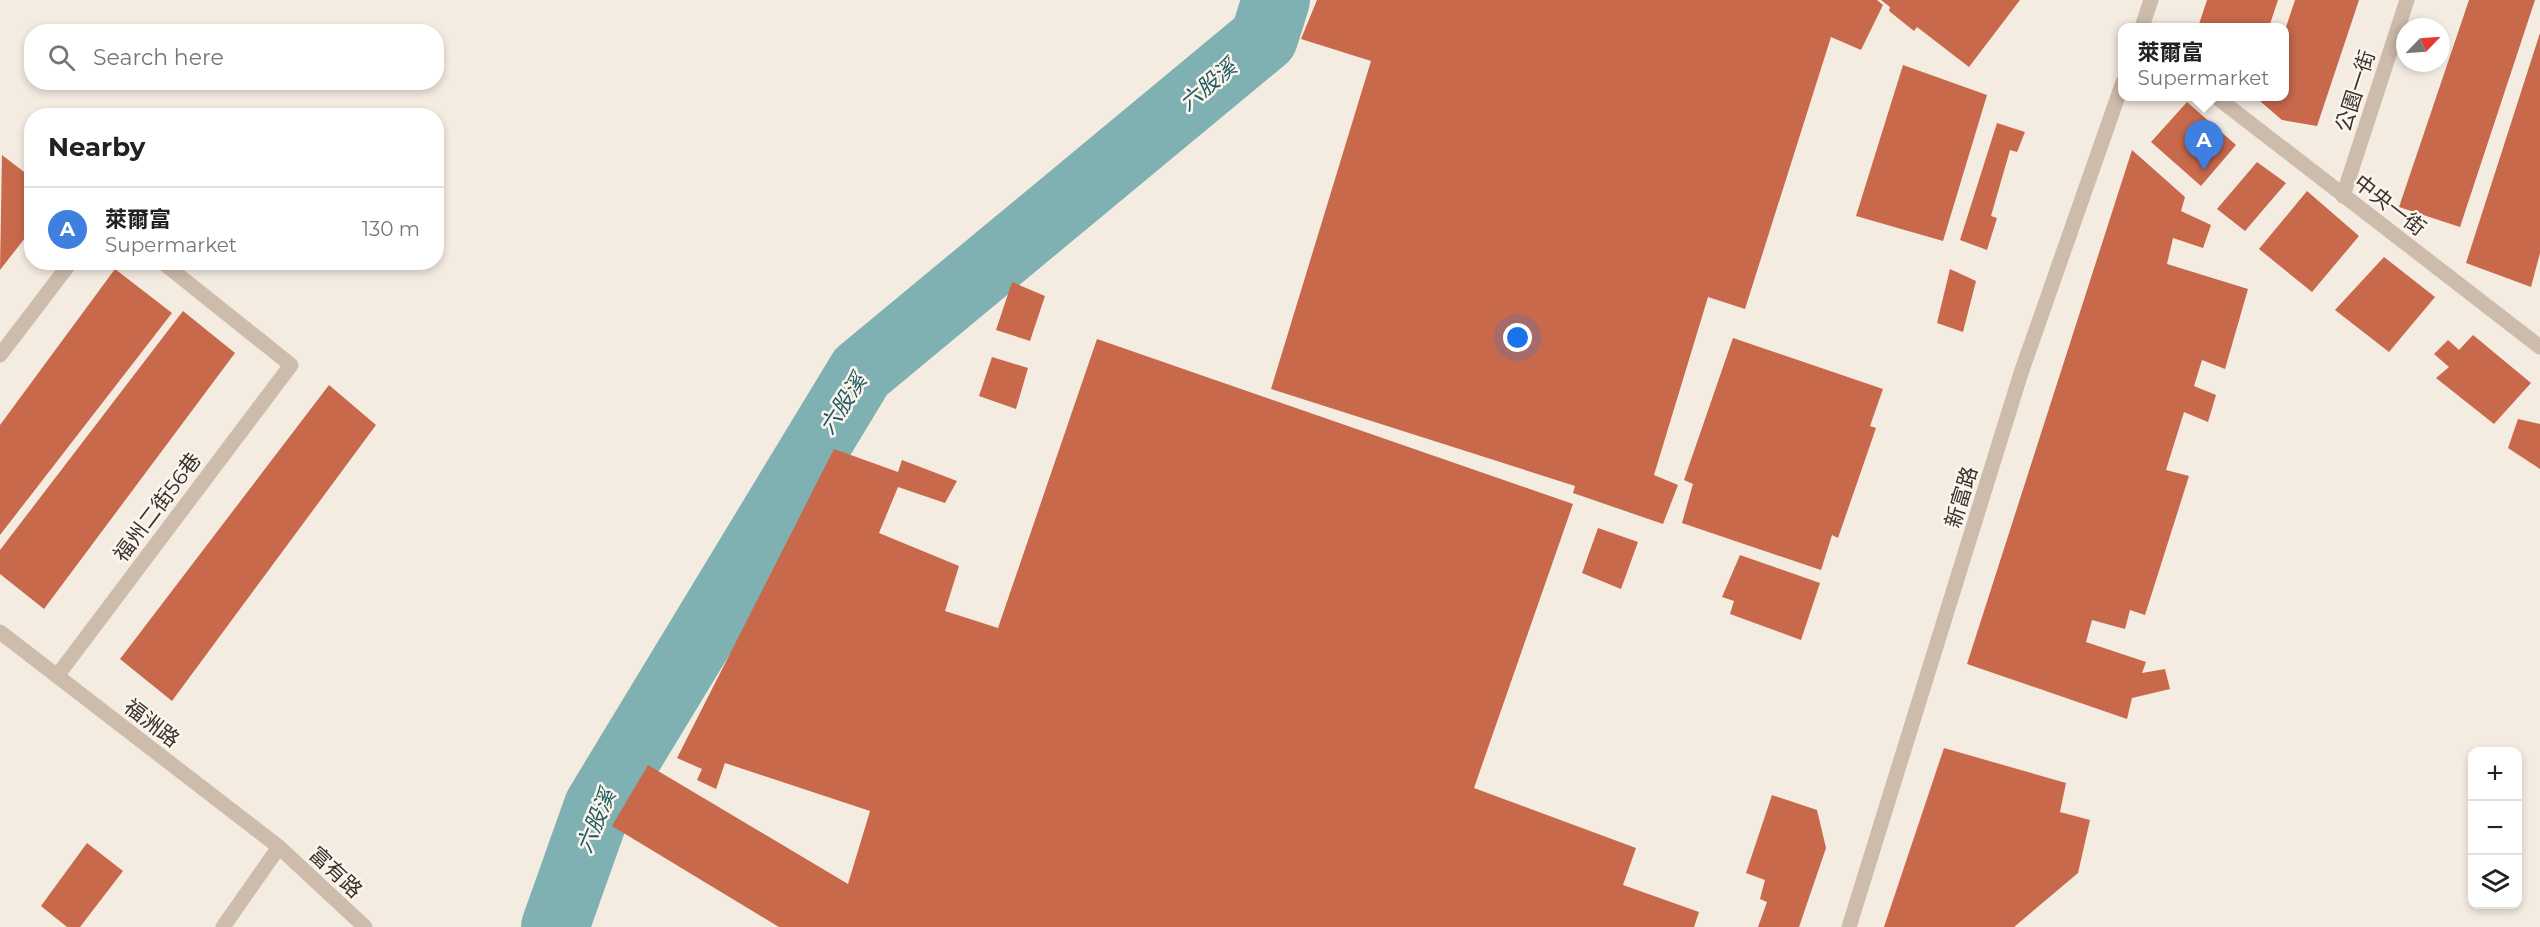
<!DOCTYPE html>
<meta charset="utf-8">
<style>
body{margin:0;font-family:Montserrat,"Noto Sans TC",sans-serif;background:#f2f2f2;color:#222}
.controls{position:absolute;right:18px;bottom:18px;display:grid;overflow:hidden;border-radius:12px;box-shadow:0 3px 9px #0003}
.controls button{width:54px;height:54px;display:grid;place-items:center;padding:0;border:0;border-bottom:2px solid #e0e0e0;background:#fff;color:#222;font:30px sans-serif}
.compass{position:absolute;left:2396px;top:18px;width:54px;height:54px;border-radius:50%;background:#fff;box-shadow:0 3px 9px #0003;rotate:65deg}
.you{position:absolute;left:1518px;top:338px;width:21px;height:21px;margin:-15px;border:4px solid #fff;border-radius:50%;background:#1a73e8;box-shadow:0 0 0 9px #1a73e833}
.badge{display:grid;place-items:center;width:39px;height:39px;border-radius:50%;background:#0f766e;color:#fff;font-size:20px;font-weight:700}
.pin{position:absolute;translate:-50% -50px;filter:drop-shadow(0 2px 3px #0008)}
.pin::after{content:'';position:absolute;top:32px;width:21px;height:18px;background:inherit;clip-path:polygon(0 0,100% 0,50% 100%)}
.popup{position:absolute;left:2118px;top:23px;width:171px;height:78px;box-sizing:border-box;display:grid;place-content:center;border-radius:12px;background:#fff;filter:drop-shadow(0 2px 4px #0005);font-size:20px;white-space:nowrap;color:#767676}
.popup b{font-size:22px;color:#222}
.popup::after{content:'';position:absolute;left:50%;top:100%;margin-left:-12px;border:12px solid transparent;border-top-color:#fff}
.list{margin:0;padding:0;list-style:none}
h2{display:flex;justify-content:space-between;align-items:center;height:78px;margin:0;padding:0 24px;font-size:26px}
h2 small{font-size:20px;font-weight:400;color:#767676}
.list li{display:grid;grid-template-columns:39px 1fr auto;gap:18px;align-items:center;box-sizing:border-box;height:84px;padding:0 24px;border-top:2px solid #e0e0e0}
.list b{display:block;font-size:22px;white-space:nowrap}
.list p{margin:0;font-size:20px;white-space:nowrap;color:#767676}
.list em{font-size:20px;font-style:normal;color:#767676}
.icon{flex:none;width:33px;height:33px;fill:none;stroke:currentColor;stroke-width:2;stroke-linecap:round;stroke-linejoin:round}
.map{position:relative;flex:none;width:2540px;height:927px;overflow:hidden}
.search{position:absolute;background:#fff;box-shadow:0 3px 9px #0003;left:24px;top:24px;width:420px;height:66px;display:flex;align-items:center;gap:15px;box-sizing:border-box;padding:0 21px;border-radius:24px;color:#767676;font-size:22px}
.panel{position:absolute;background:#fff;box-shadow:0 3px 9px #0003;left:24px;top:108px;width:420px;height:162px;border-radius:24px}
.map>svg:first-child{display:block}
</style>
<div class="map">
<svg width="2540" height="927" viewBox="0 0 2540 927">
<rect width="100%" height="100%" fill="#f4ebe1"/>
<g fill="none" stroke-linecap="round" stroke-linejoin="round">
<path stroke="#7fb0b2" stroke-width="68" d="M555 927 598 806 861 372 1264 38 1276 0"/>
</g>
<path fill="#c8694b" d="M1317 0H1877L1883 5 1861 50 1831 37 1745 309 1708 297 1654 475 1678 485 1663 524 1573 493 1575 486 1271 389 1371 61 1301 39Z
M1881 0H2020L1969 67 1917 27 1914 31 1889 11 1890 7Z
M2207 0H2278L2269 27H2198Z
M2295 0H2359L2317 126 2282 120 2261 102 2263 96H2285V30Z
M2469 0H2535L2460 227 2399 207Z
M2540 33V253L2531 287 2466 263Z
M1903 65 1987 95 1943 241 1856 216Z
M2187 102 2236 145 2201 186 2151 142Z
M1997 123 2025 132 2017 152 2010 150 1991 216 1997 218 1987 250 1960 240Z
M2132 150 2185 197 2181 211 2211 225 2203 248 2173 238 2167 264 2248 289 2225 369 2202 360 2194 386 2216 395 2208 422 2184 412 2166 470 2189 476 2145 615 2130 610 2125 629 2092 620 2086 642 2146 662 2142 673 2165 669 2170 689 2132 698 2127 719 1967 664Z
M2 155 32 178V229L0 270Z
M2257 162 2286 183 2245 231 2217 209Z
M2307 191 2359 236 2312 292 2259 249Z
M2384 257 2435 297 2389 352 2335 310Z
M115 269 172 313 0 535V425Z
M1950 269 1976 281 1963 332 1937 323Z
M1012 282 1045 296 1030 341 996 330Z
M183 311 235 353 44 609 0 574V550Z
M2473 335 2531 383 2494 424 2436 378 2449 367 2434 354 2448 340 2459 350Z
M1733 338 1883 389 1870 426 1876 428 1838 538 1832 535 1821 570 1682 523 1693 484 1684 480Z
M1097 339 1573 504 1474 788 1636 848 1623 885 1699 912 1694 927H779L612 826 648 765 848 884 870 811 725 763 716 789 697 780 702 769 677 758 834 449 898 472 902 460 957 481 945 503 898 487 879 533 959 566 945 611 998 628Z
M992 357 1028 368 1016 409 979 396Z
M329 385 376 425 172 701 120 659Z
M2518 419 2540 424V469L2508 448Z
M1598 528 1638 542 1621 589 1582 573Z
M1740 555 1820 583 1801 640 1730 614 1734 601 1722 597Z
M1944 748 2066 783 2060 812 2090 820 2078 873 2014 927H1884Z
M1772 795 1817 810 1826 848 1799 927H1758L1767 902 1760 899 1765 880 1746 873Z
M87 843 123 871 80 927H67L41 906Z"/>
<g fill="none" stroke-linecap="round" stroke-linejoin="round">
<path stroke="#cdbbac" stroke-width="15" d="M0 355 71 262
M57 676 291 365 162 262"/>
<path stroke="#cdbbac" stroke-width="15" d="M2215 96 2540 347
M2343 196 2407 0
M0 632 279 847 365 927
M223 927 279 847"/>
<path stroke="#cdbbac" stroke-width="15" d="M2142 27 2151 0
M1849 927 2021 373 2123 82"/>
</g>
<g text-anchor="middle" dominant-baseline="central" stroke-width="5" stroke-linejoin="round" paint-order="stroke">
<g font-size="21" fill="#3b302b" stroke="#fbf5ee">
<text transform="translate(2355 91) rotate(-72)">公園一街</text>
<text transform="translate(2390 205) rotate(38)">中央一街</text>
<text transform="translate(1961 497) rotate(-73)">新富路</text>
<text transform="translate(157 507) rotate(-53)">福州二街56巷</text>
<text transform="translate(152 723) rotate(38)">福洲路</text>
<text transform="translate(336 872) rotate(43)">富有路</text>
</g>
<g font-size="22" font-style="italic" fill="#1f5a5e" stroke="#fbf5ee">
<text transform="translate(1208 85) rotate(-40)">六股溪</text>
<text transform="translate(843 404) rotate(-57)">六股溪</text>
<text transform="translate(596 821) rotate(-67)">六股溪</text>
</g>
</g>
</svg>
<div class="controls">
<button>+</button>
<button>−</button>
<button><svg class="icon" aria-label="layers" viewBox="0 0 24 24"><path d="M12 4l9 5-9 5-9-5zM3 14l9 5 9-5"/></svg></button>
</div>
<svg class="compass" viewBox="-18 -18 36 36"><path d="M0-13l5 13h-10z" fill="#e53935"/><path d="M0 13l5-13h-10z" fill="#767676"/></svg>
<div class="you"></div>
<div class="pin badge" style="left:2204px;top:170px;background:#3f7fe0">A</div>
<div class="popup"><b>萊爾富</b>Supermarket</div>
<div class="search"><svg class="icon" aria-label="search" viewBox="0 0 24 24"><circle cx="10" cy="10" r="6"/><path d="M15 15l6 6"/></svg>Search here</div>
<section class="panel">
<h2>Nearby<small></small></h2>
<ul class="list">
<li><span class="badge" style="background:#3f7fe0">A</span><div><b>萊爾富</b><p>Supermarket</p></div><em>130 m</em></li>
</ul>
</section>
</div>
